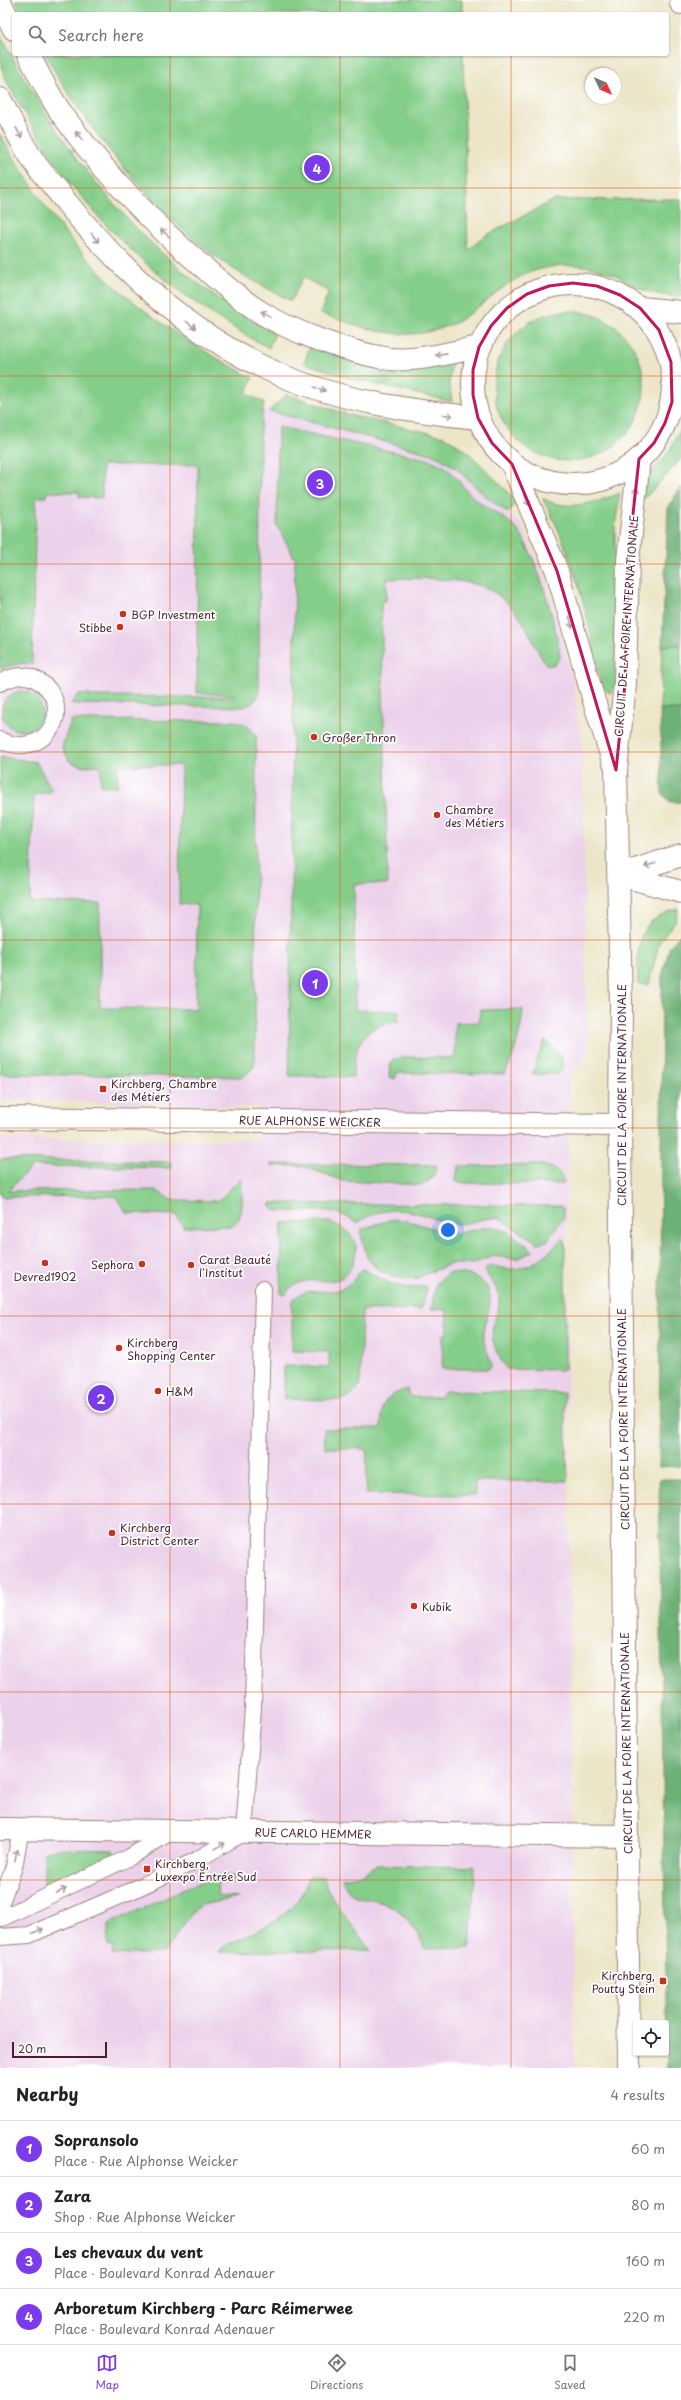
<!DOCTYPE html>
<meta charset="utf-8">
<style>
body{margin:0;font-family:"Playpen Sans",sans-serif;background:#f6f6f6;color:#222}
.controls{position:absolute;right:12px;bottom:12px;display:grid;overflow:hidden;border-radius:4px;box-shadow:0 1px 3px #0004}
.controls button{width:36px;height:36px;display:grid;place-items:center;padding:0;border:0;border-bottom:1px solid #e0e0e0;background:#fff;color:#222;font:20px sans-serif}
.compass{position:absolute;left:585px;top:68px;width:36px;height:36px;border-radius:50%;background:#fff;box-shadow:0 1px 3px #0004;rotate:134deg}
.scale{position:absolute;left:12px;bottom:10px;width:95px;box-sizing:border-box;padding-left:4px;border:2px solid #4a1f2b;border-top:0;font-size:11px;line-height:14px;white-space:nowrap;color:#4a1f2b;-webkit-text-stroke:3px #fff;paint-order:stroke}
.you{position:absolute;left:448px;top:1230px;width:14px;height:14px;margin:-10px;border:3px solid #fff;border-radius:50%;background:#1a73e8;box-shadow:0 0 0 6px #1a73e833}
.badge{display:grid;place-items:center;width:26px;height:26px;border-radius:50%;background:#7c3aed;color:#fff;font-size:13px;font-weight:700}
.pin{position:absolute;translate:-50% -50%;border:2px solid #fff;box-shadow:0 1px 4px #0006}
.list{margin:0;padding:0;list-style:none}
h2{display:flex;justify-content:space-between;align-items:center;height:52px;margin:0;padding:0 16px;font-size:17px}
h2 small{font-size:13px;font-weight:400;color:#767676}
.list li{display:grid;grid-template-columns:26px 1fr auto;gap:12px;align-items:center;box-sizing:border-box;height:56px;padding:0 16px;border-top:1px solid #e0e0e0}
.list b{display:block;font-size:15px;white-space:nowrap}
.list p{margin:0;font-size:13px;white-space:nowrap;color:#767676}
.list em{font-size:13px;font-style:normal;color:#767676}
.icon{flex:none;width:22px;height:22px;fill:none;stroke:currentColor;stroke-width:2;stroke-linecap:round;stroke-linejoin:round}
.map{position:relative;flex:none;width:681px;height:2068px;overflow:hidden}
.search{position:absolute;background:#fff;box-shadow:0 1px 3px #0004;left:12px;right:12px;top:12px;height:44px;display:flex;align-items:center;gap:10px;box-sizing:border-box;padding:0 14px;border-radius:4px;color:#767676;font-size:15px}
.sheet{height:276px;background:#fff}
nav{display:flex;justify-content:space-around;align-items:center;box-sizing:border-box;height:56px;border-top:1px solid #e0e0e0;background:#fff;font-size:11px;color:#767676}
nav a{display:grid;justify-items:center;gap:2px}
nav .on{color:#7c3aed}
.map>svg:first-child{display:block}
</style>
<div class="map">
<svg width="681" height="2068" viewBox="0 0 681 2068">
<rect width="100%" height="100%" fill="#fff"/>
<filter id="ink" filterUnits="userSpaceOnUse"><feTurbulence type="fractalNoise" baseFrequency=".025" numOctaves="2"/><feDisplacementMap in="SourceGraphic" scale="8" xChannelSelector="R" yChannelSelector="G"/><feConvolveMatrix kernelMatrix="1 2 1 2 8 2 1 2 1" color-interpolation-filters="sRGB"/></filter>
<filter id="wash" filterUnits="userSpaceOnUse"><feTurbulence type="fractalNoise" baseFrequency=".012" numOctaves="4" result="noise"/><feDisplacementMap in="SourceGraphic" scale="16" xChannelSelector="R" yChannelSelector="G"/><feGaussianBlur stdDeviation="0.9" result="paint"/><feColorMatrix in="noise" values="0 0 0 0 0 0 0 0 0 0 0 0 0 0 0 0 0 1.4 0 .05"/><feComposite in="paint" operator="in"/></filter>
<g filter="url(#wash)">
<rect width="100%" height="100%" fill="#ece5c7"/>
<path fill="#ecd1ea" d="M0 199 212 396 435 455 456 468 483 494 520 523 544 576 557 615 574 689 582 741 587 1047 581 1063 569 1076 566 1209 574 2068H0V1139L258 1140 259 1107 0 1099Z"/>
<path fill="#85ce8a" stroke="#68765a" d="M15 0H462V14H23Z
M0 34C64 156 151 268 275 333L269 348C168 294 81 216 26 115 17 100 6 83 1 67 0 57 0 43 0 34Z
M45 54H463L468 250 485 236 554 200 681 199V297C667 296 653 294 640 289 630 285 623 277 613 274 596 267 574 263 556 266 509 273 497 296 460 320 456 324 449 325 444 327 400 344 362 327 320 313L329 292 303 277 291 301C272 291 253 281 235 270 165 226 84 127 45 54Z
M0 134C30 186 63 237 106 278 150 319 200 350 253 378L246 394 264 402 260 430 259 691C257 701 253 704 243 707L71 704 78 695 89 694V696L233 697V695L197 693 198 465H102V498L79 497V492H47L46 497H36L32 660V664L21 663 0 669Z
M494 386a75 75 0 1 1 150 0a75 75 0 1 1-150 0Z
M310 347 452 360 449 382 452 402 349 378 304 363Z
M287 394 349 415 444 436 468 452 517 501 508 513 483 494 456 468 435 455 269 411Z
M278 427 427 459C432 461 439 463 444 466 455 474 463 488 473 497 485 508 501 514 513 525 534 545 558 629 560 658L554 665H547C536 652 532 636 523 622 516 611 504 599 493 591 474 578 411 577 387 579L386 601H381L388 884H354L355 1010 399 1011 398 1022C363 1025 354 1044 353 1077L289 1076 295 559 277 526Z
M681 429V459L649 494 639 502 648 477 669 451Z
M620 493 615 526V685L612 692 609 693 601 685C590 624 574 552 542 498 566 512 596 503 620 493Z
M681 645V710L660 709 662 646Z
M2 711a20 20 0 1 1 40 0a20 20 0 1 1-40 0Z
M71 720 233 721C244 723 250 726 256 736L255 1060 254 1067 243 1077 0 1074V757L36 762 52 790 49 793 34 794 30 902 100 903V1008L196 1009 197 905 179 904 181 765H118V786H101L100 765 83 766 70 762 62 747Z
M678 909 676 920 659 943 649 985 638 984C638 944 633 922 678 909Z
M523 1009C521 1033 515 1052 505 1074L397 1073 395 1079 389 1077 390 1066 394 1059 403 1057 455 1058V1023L479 1022 480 1010Z
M545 1040 562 1057V1070L557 1074H532Z
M0 1159 172 1162V1168L33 1166 8 1191 156 1190 171 1200 218 1201 239 1180H242C241 1194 246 1218 232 1226L183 1227 176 1215 127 1213 115 1196 4 1197 0 1194Z
M271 1164 437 1165C435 1175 431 1182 421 1185L343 1181 303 1166H271Z
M540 1165C552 1166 562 1171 564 1184L464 1183 455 1181 459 1166Z
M271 1203 561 1206 563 1208 564 1217 547 1241 538 1243 499 1218C485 1216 472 1224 459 1224 448 1224 437 1220 427 1216 401 1207 379 1208 357 1223L343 1215 330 1211H276L271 1207Z
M393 1219C415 1221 428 1228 447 1232 464 1235 477 1227 493 1227 504 1227 525 1243 533 1251L517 1259 494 1256 471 1264H450L417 1278 403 1279 386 1274 375 1267 367 1257 361 1234 362 1229Z
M329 1222C338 1225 347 1229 352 1237 357 1243 357 1253 354 1260 343 1293 319 1275 299 1283 293 1285 289 1289 285 1295L281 1294 282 1223Z
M562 1239 565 1240V1370L507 1369C498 1357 490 1342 493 1326 495 1317 500 1309 499 1299 498 1286 488 1280 485 1269L490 1266C496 1266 502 1268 508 1269 531 1270 548 1254 562 1239Z
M363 1269 391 1284 410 1288 426 1286 427 1291 421 1309 362 1310 360 1386 349 1397 341 1400 284 1399V1366L329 1367V1352L292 1351V1302C303 1285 322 1294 339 1290 350 1286 356 1276 363 1269Z
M448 1273C468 1272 492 1278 490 1302 489 1313 484 1322 483 1333 483 1345 489 1354 492 1365L489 1369H442L443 1335 447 1334V1310L431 1309 436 1284Z
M407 1389 410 1397H440L445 1391 564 1393 568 1481H475V1495L366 1494 367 1449 325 1448 324 1429 381 1428C382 1403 382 1397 407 1389Z
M55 1849 113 1850 115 1855 113 1858 44 1890V1852Z
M376 1865 475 1867 470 1948 426 1949C418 1936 411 1920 399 1911 379 1894 348 1907 342 1878L359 1875Z
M214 1876H238V1882H217L218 1896 238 1898 201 1905 196 1908 163 1953 112 1955 113 1946H108V1924Z
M309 1877H323L334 1901 370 1950 219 1952C221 1947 228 1944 234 1942 266 1926 298 1915 309 1877Z"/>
<path fill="#6cb176" stroke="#5b6850" d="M681 487V645L662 646 668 508Z
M660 709 681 710V802H670L662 793Z
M681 934V1466L659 1467 662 976 670 946Z
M659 1479H681V2068H667Z"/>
</g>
<g filter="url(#ink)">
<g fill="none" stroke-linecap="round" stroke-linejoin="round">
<defs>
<path id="service" d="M0 683C10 677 24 673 35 679 79 702 48 763 0 740
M0 1905 14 1867 21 1829
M0 1919 130 1857 172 1831
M0 1937 29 1935 133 1890 195 1861 244 1832 253 1708 263 1289"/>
<path id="minor" d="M681 0V3
M620 875 681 855
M620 875 681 892
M0 1118 620 1125
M0 1829 627 1836"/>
<path id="tertiary" d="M512 464 557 571 594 701 613 761
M629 2068 620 1125 621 1005 616 770 625 684 628 560 639 459"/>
<path id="secondary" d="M0 3 14 29
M28 54C39 74 49 96 62 114 98 165 139 209 185 251 208 271 231 293 257 310 291 332 350 353 390 359 417 362 452 352 479 347
M0 99C11 120 21 144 35 163 45 177 57 190 67 203 126 276 196 340 283 376 345 402 412 411 478 418
M473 384a100 100 0 1 1 200 0a100 100 0 1 1-200 0Z
M640 308 681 312"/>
</defs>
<use href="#service" stroke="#9b8279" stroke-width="18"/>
<use href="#minor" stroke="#9b8279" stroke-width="24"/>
<use href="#tertiary" stroke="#9b8279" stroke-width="24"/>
<use href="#secondary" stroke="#9b8279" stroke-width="24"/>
<use href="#service" stroke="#fff" stroke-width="16"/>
<use href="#minor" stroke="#fff" stroke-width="22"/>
<use href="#tertiary" stroke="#fff" stroke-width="22"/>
<use href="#secondary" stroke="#fff" stroke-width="22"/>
</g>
<defs><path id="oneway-shaft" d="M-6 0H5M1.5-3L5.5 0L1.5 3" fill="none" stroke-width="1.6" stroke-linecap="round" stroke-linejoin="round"/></defs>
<g stroke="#ae9aa0">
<use href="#oneway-shaft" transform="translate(19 133) rotate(61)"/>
<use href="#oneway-shaft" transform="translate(79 136) rotate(-128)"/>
<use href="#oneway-shaft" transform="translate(165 233) rotate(-138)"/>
<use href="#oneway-shaft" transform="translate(95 238) rotate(51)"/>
<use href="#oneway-shaft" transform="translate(266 314) rotate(-152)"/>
<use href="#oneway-shaft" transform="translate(191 325) rotate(38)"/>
<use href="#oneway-shaft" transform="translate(441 354) rotate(169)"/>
<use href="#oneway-shaft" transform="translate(320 389) rotate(18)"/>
<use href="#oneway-shaft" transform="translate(447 415) rotate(6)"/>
<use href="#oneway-shaft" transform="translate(636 493) rotate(-84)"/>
<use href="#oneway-shaft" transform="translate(527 500) rotate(67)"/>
<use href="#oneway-shaft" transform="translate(571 622) rotate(74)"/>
<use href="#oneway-shaft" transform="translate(650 865) rotate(162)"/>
<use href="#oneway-shaft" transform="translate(220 1846) rotate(-31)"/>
<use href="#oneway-shaft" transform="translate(16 1855) rotate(-80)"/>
<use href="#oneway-shaft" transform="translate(61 1891) rotate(-25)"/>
<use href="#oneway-shaft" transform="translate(38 1931) rotate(-23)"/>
</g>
</g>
<path fill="none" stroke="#c2185b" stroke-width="3" stroke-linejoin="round" d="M573 283 597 286 620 295 640 308 659 330 671 362 672 402 665 423 654 443 639 459 628 560 625 684 616 770 557 571 512 464 492 443 478 418 473 395V370L479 347 491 326 507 308 527 294 549 286Z"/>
<path fill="none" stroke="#e0560e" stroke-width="1" stroke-opacity="0.55" d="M170 0V14M340 0V14M511 0V14M170 54V2068M340 54V2068M511 54V2068M0 188H681M0 376H681M0 564H681M0 752H681M0 940H681M0 1128H681M0 1316H681M0 1504H681M0 1692H681M0 1880H681"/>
<g fill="#c8321e" stroke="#fff" stroke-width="1.5">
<circle cx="123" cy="614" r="4"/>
<circle cx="120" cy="627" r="4"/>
<circle cx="314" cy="737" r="4"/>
<circle cx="437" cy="815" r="4"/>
<rect x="99" y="1085" width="8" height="8" rx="2"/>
<circle cx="45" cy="1263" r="4"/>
<circle cx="142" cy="1264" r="4"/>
<circle cx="191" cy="1265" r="4"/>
<circle cx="119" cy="1348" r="4"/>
<circle cx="158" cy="1391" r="4"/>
<circle cx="112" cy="1533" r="4"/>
<circle cx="414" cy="1606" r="4"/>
<rect x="143" y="1865" width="8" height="8" rx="2"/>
<rect x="659" y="1977" width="8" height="8" rx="2"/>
</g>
<g text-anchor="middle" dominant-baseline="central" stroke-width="3.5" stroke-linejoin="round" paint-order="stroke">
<g font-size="11" fill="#4a1f2b" stroke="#fff" text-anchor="start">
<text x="131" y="614">BGP Investment</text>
<text x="112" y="627" text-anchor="end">Stibbe</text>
<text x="322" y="737">Großer Thron</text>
<text x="445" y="809">Chambre<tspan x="445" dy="13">des Métiers</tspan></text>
<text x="111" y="1083">Kirchberg, Chambre<tspan x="111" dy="13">des Métiers</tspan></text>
<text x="199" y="1259">Carat Beauté<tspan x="199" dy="13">l'Institut</tspan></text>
<text x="134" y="1264" text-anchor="end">Sephora</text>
<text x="45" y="1276" text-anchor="middle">Devred1902</text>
<text x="127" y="1342">Kirchberg<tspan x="127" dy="13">Shopping Center</tspan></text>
<text x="166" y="1391">H&amp;M</text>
<text x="120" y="1527">Kirchberg<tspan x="120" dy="13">District Center</tspan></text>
<text x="422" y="1606">Kubik</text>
<text x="155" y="1863">Kirchberg,<tspan x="155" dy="13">Luxexpo Entrée Sud</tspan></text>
<text x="655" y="1975" text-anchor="end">Kirchberg,<tspan x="655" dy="13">Poutty Stein</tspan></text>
</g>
<g font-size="11" fill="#4a1f2b" stroke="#fff">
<text transform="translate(626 626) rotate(-86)">CIRCUIT DE LA FOIRE INTERNATIONALE</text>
<text transform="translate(621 1095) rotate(-90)">CIRCUIT DE LA FOIRE INTERNATIONALE</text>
<text transform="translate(310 1121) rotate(1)">RUE ALPHONSE WEICKER</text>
<text transform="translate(623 1419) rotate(-91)">CIRCUIT DE LA FOIRE INTERNATIONALE</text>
<text transform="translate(626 1743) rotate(-91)">CIRCUIT DE LA FOIRE INTERNATIONALE</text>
<text transform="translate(313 1833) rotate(1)">RUE CARLO HEMMER</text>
</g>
</g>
</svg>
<div class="controls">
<button><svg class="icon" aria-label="locate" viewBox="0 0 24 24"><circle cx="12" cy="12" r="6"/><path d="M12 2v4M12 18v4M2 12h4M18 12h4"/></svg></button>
</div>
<svg class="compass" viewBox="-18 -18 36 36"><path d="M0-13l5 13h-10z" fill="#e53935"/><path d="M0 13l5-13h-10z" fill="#767676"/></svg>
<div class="scale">20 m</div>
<div class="you"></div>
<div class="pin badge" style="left:315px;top:983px">1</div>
<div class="pin badge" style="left:101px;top:1398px">2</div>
<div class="pin badge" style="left:320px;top:483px">3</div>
<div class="pin badge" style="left:317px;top:168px">4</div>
<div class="search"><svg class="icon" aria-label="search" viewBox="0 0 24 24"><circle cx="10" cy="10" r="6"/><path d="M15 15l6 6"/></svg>Search here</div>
</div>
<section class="sheet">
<h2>Nearby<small>4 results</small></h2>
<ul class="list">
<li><span class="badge">1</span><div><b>Sopransolo</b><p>Place · Rue Alphonse Weicker</p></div><em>60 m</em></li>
<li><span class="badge">2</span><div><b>Zara</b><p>Shop · Rue Alphonse Weicker</p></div><em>80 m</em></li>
<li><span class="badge">3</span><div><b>Les chevaux du vent</b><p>Place · Boulevard Konrad Adenauer</p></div><em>160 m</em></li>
<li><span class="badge">4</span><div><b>Arboretum Kirchberg - Parc Réimerwee</b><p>Place · Boulevard Konrad Adenauer</p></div><em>220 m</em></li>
</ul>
</section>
<nav>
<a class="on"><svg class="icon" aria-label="map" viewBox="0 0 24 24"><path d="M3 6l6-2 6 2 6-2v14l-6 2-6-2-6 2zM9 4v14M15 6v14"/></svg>Map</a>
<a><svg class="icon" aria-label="directions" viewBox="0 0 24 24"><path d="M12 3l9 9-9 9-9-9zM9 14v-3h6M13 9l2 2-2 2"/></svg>Directions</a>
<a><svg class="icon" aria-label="saved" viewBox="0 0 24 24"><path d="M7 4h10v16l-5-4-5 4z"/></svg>Saved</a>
</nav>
